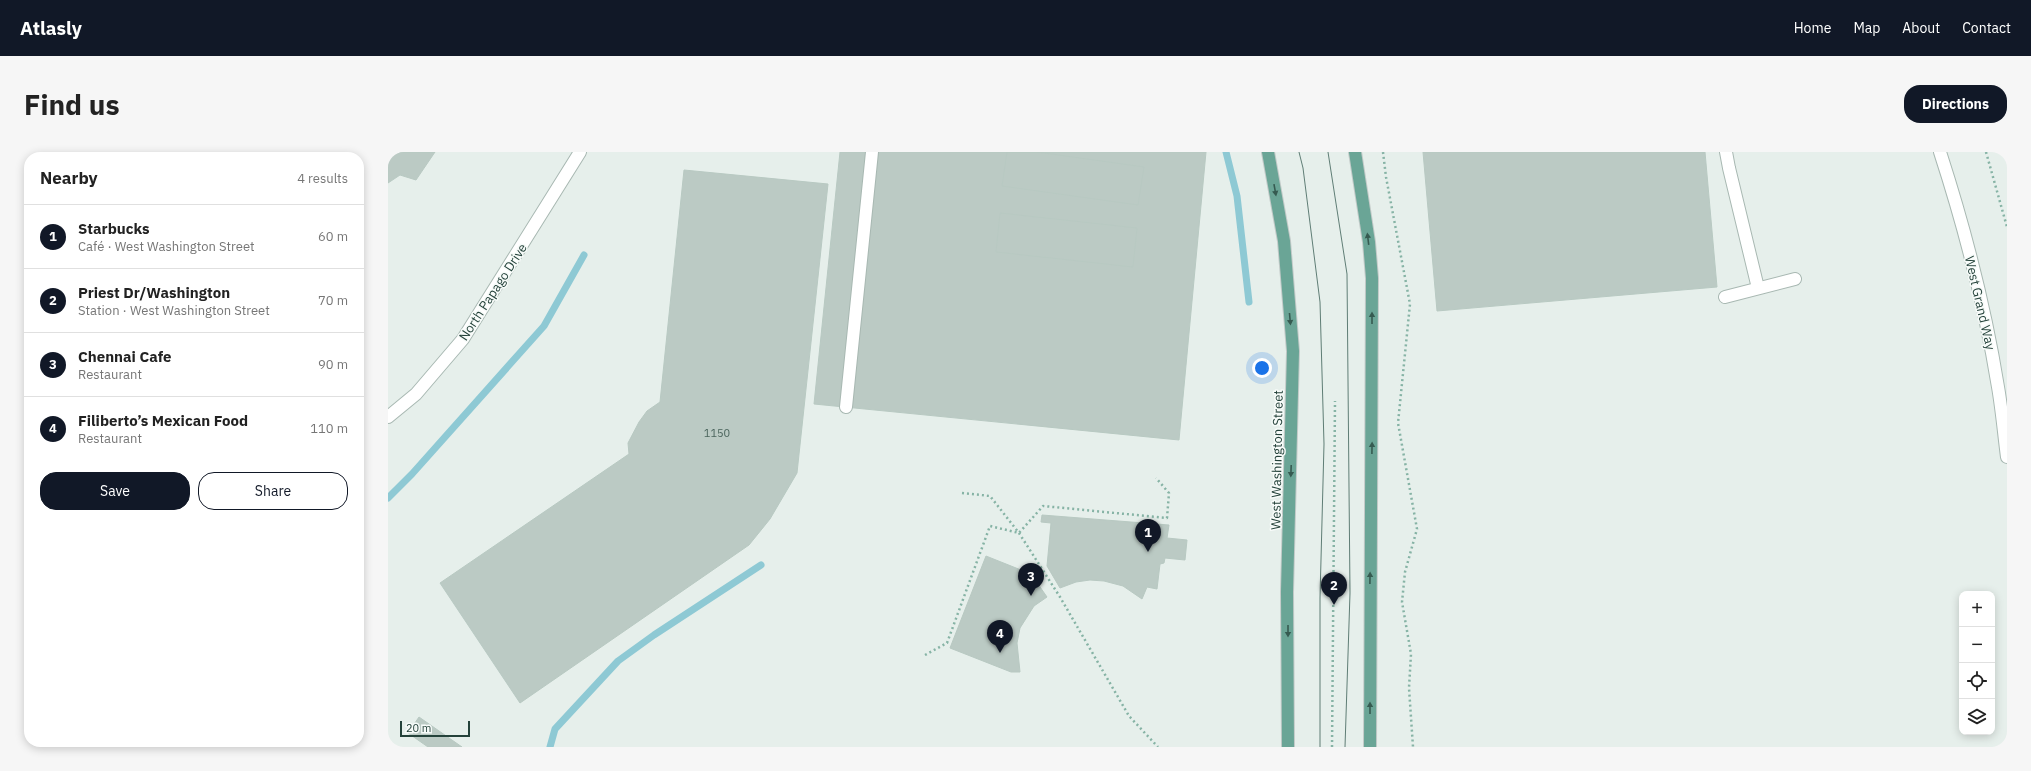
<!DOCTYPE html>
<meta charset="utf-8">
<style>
body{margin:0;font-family:"IBM Plex Sans",sans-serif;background:#f6f6f6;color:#222}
.controls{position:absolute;right:12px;bottom:12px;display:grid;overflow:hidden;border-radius:8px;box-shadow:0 2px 10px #0003}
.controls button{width:36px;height:36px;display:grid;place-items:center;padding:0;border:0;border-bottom:1px solid #e0e0e0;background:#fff;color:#222;font:20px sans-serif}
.scale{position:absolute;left:12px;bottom:10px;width:70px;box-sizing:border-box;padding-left:4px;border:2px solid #24423a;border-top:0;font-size:11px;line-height:14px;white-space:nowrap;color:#24423a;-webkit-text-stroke:3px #f7fbf9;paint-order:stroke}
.you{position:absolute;left:874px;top:216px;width:14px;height:14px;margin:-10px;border:3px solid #fff;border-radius:50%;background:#1a73e8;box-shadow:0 0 0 6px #1a73e833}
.badge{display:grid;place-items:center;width:26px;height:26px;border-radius:50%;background:#111827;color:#fff;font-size:13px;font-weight:700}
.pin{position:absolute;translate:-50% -33px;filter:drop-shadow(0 1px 2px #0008)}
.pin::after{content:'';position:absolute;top:21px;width:14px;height:12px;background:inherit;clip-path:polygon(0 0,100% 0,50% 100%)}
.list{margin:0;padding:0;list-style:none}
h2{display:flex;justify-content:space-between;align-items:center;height:52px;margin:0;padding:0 16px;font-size:17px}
h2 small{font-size:13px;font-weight:400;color:#767676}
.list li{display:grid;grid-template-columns:26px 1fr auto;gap:12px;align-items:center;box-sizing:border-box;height:64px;padding:0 16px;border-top:1px solid #e0e0e0}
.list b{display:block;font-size:15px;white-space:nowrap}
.list p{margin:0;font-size:13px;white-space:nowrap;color:#767676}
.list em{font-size:13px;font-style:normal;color:#767676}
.actions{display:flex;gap:8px;padding:12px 16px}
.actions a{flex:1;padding:9px 0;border:1px solid #111827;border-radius:16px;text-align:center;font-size:14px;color:#111827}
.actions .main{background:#111827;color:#fff}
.icon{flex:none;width:22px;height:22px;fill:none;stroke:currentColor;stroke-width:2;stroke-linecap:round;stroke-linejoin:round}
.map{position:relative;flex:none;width:1619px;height:595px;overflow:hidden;border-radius:16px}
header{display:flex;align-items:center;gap:24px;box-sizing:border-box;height:56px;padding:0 20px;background:#111827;color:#fff}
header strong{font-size:19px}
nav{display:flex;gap:22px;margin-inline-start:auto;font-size:14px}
.intro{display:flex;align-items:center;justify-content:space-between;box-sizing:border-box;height:96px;padding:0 24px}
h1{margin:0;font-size:28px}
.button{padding:10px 18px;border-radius:16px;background:#111827;color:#fff;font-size:14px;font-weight:700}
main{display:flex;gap:24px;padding:0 24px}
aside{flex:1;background:#fff;border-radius:16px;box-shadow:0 2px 10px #0003}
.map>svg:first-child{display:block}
</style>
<header>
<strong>Atlasly</strong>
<nav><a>Home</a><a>Map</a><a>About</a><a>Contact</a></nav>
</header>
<div class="intro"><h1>Find us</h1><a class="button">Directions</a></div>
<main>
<aside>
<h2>Nearby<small>4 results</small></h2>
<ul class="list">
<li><span class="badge">1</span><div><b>Starbucks</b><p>Café · West Washington Street</p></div><em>60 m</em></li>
<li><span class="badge">2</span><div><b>Priest Dr/Washington</b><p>Station · West Washington Street</p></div><em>70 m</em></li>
<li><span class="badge">3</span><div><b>Chennai Cafe</b><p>Restaurant</p></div><em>90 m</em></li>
<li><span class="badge">4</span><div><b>Filiberto’s Mexican Food</b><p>Restaurant</p></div><em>110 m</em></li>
</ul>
<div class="actions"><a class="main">Save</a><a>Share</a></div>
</aside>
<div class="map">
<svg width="1619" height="595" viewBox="0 0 1619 595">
<rect width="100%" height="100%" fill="#e6efeb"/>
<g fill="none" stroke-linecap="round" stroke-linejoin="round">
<path stroke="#8ec9d4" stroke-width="7" d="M838 0 849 44 861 150
M0 346 24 322 156 174 196 103
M162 595 167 577 230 509 266 483 373 413"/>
</g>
<path fill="#bbcac4" stroke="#b8c9c2" d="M0 0H47L28 28 12 23 0 31Z
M452 0H818L791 288 426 252Z
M619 0H649L756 15 750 53 614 34Z
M1035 0H1317L1329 135 1049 159Z
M296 18 440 32 409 321 382 367 361 393 132 551 52 431 241 302 240 291 251 270 259 259 272 250Z
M612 61 749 76 745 115 608 100Z
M654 363 781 373 779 386 799 388 797 408 777 406 776 411 772 412 769 437 759 435 754 447 735 434 716 429 702 428 688 430 672 436 659 414 663 371 653 370Z
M598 404 643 422 659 445 646 454 632 476 629 491 632 520H623L562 496Z
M31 565 74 595H40L20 581Z"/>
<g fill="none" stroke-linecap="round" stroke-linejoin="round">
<defs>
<path id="lane" d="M1338 0 1341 16 1370 136
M1337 145 1407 127
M458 255 484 0"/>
<path id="street" d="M1552 0C1577 77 1597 155 1610 235 1614 258 1616 282 1619 305
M0 265 28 242 75 187 192 0"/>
<path id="primary" d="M880 0 896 89 905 199 899 440 900 595
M967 0 981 90 984 126 982 595"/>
</defs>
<use href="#lane" stroke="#a8b8b2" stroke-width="14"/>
<use href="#street" stroke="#a8b8b2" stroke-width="14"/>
<use href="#primary" stroke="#c2cac8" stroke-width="14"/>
<path stroke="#86b3a5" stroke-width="2.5" stroke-dasharray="2 3" stroke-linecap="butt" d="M995 0 998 25 1022 152 1010 271 1029 377 1017 420 1014 450 1023 502 1021 536 1025 595
M1598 0 1619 75
M574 341 602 344 631 381 672 445 741 564 770 595
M537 503 559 491 602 374 631 381 655 354 779 366 781 341 768 326
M944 595 947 249"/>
<use href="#lane" stroke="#fff" stroke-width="12"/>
<use href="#street" stroke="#fff" stroke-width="12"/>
<use href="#primary" stroke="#6aa596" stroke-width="12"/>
<path stroke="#5f7d75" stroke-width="1" d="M911 0 915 16 932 150 936 292 932 446V595
M940 0 959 122 962 441 957 595"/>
</g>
<defs><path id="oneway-solid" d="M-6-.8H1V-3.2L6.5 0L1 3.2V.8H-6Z"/></defs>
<g fill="#365b51">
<use href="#oneway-solid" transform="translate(887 38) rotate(80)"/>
<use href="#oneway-solid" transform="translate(980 87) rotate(-97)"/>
<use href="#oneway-solid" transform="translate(984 166) rotate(-90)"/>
<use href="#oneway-solid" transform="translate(902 167) rotate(85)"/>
<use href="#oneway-solid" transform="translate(984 296) rotate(-89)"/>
<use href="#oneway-solid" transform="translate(903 319) rotate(92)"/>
<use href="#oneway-solid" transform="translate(982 426) rotate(-89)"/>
<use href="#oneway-solid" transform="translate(900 479) rotate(90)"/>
<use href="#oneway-solid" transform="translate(982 556) rotate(-90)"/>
</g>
<g text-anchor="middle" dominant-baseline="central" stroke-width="3" stroke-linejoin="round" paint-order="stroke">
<g font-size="11" fill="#4a645c">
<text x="329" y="281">1150</text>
</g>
<g font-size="13" fill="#24423a" stroke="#f7fbf9">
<text transform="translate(105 140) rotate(-57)">North Papago Drive</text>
<text transform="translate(1592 151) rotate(77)">West Grand Way</text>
<text transform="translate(889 308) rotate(-89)">West Washington Street</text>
</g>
</g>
</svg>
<div class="controls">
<button>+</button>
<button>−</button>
<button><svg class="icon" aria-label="locate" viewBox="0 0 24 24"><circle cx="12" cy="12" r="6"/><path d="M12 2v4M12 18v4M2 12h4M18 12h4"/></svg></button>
<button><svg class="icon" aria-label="layers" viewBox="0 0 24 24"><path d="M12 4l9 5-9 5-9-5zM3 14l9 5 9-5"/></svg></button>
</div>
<div class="scale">20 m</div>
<div class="you"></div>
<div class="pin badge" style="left:760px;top:400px">1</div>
<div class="pin badge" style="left:946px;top:453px">2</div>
<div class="pin badge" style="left:643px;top:444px">3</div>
<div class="pin badge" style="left:612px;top:501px">4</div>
</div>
</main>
